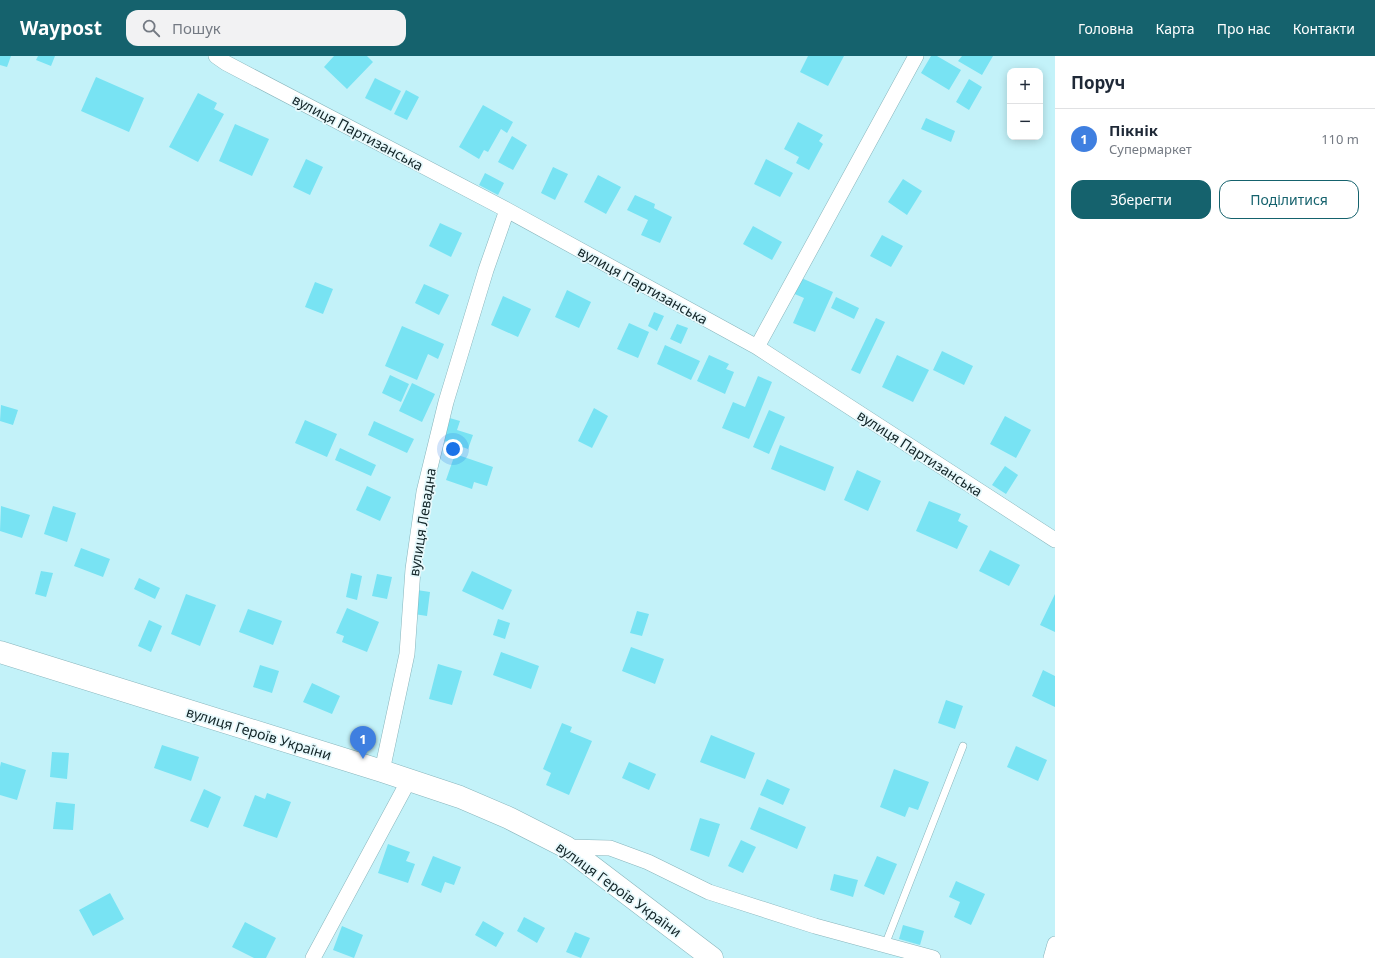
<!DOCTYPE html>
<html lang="uk">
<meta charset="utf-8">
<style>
body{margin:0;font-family:"Noto Sans",sans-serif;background:#f2f2f3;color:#1f2937}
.controls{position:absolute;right:12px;top:12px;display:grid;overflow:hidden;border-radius:8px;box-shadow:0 2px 10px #0003}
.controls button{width:36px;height:36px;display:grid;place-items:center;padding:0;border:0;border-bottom:1px solid #e0e1e3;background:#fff;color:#1f2937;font:20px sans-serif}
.you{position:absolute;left:453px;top:393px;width:14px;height:14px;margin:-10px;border:3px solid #fff;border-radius:50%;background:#1a73e8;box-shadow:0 0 0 6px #1a73e833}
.badge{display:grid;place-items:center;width:26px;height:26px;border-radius:50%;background:#15626d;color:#fff;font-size:13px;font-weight:700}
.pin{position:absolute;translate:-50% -33px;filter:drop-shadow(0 1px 2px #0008)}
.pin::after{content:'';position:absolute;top:21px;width:14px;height:12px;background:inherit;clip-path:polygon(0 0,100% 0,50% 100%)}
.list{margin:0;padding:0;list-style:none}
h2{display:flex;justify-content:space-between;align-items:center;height:52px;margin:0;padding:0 16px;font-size:17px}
h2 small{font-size:13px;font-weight:400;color:#747a83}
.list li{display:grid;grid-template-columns:26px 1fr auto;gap:12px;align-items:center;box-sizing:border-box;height:60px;padding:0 16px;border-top:1px solid #e0e1e3}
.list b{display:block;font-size:15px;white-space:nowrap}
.list p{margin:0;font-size:13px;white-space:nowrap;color:#747a83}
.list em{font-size:13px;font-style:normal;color:#747a83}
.actions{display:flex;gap:8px;padding:12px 16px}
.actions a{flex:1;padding:9px 0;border:1px solid #15626d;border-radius:12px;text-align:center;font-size:14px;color:#15626d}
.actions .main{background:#15626d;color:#fff}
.icon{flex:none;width:22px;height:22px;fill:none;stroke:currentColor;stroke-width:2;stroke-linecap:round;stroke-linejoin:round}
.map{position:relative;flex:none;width:1055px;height:902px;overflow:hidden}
header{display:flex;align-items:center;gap:24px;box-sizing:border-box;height:56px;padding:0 20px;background:#15626d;color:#fff}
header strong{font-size:19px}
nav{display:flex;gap:22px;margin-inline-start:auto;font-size:14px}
.search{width:280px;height:36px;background:#f2f2f3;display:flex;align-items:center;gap:10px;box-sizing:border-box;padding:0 14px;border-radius:12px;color:#747a83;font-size:15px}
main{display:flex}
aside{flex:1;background:#fff}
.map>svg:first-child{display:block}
</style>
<header>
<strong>Waypost</strong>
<div class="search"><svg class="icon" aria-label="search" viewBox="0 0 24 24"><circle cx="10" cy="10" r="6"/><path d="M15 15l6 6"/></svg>Пошук</div>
<nav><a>Головна</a><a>Карта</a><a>Про нас</a><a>Контакти</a></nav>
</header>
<main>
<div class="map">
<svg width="1055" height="902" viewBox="0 0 1055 902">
<rect width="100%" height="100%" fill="#c3f2f9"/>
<path fill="#78e3f3" d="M0 0H11L7 11 0 9Z
M38 0H55L51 10 36 4Z
M334 0H367L373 6 347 33 324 11Z
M808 0H844L828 30 800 16Z
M931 0H937L961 14 949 34 921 17Z
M962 0H993L982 19 958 5Z
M96 21 144 42 129 76 81 55Z
M375 22 401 35 391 55 365 42Z
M969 23 982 31 969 54 956 46Z
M406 34 419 41 407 64 394 58Z
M198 37 217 47 214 53 224 58 198 106 169 91Z
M483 49 513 66 507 77 501 73 488 96 484 94 479 103 459 91Z
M926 62 955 75 951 86 921 73Z
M798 66 823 79 819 85 823 88 809 114 796 107 799 101 784 93Z
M235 68 269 83 252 120 219 105Z
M512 80 527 89 513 114 498 106Z
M306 103 323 111 310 139 293 131Z
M766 103 793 117 780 141 754 128Z
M553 111 568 118 555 144 541 137Z
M485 117 504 127 498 139 479 129Z
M598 119 621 131 606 158 584 146Z
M903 123 922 135 907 159 888 146Z
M635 139 655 148 654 152 672 161 660 187 641 179 648 164 627 154Z
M440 167 462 177 451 201 429 190Z
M753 170 782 186 772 204 743 188Z
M882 179 903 190 891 211 870 200Z
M797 220 833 236 815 276 793 267 804 242 790 236Z
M315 226 333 233 323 258 305 251Z
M424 228 449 239 439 259 415 247Z
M567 234 591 246 579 272 555 261Z
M503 240 531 253 518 281 491 269Z
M836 241 859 252 854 263 831 252Z
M654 256 664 260 657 275 648 270Z
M876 262 885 266 860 318 851 314Z
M629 267 649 276 638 302 617 293Z
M677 268 688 272 681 288 670 283Z
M402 270 444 288 438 303 428 298 417 324 385 310Z
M665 289 700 305 691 324 657 308Z
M942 295 973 310 964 329 933 314Z
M709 299 729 308 726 313 734 316 725 338 697 325Z
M897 299 929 314 913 346 882 331Z
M390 319 409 328 401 346 382 337Z
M758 320 772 326 749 383 722 372 733 346 745 351Z
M412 327 435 338 422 366 399 355Z
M1 349 18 354 13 369 0 365Z
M594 352 608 360 592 392 578 385Z
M769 354 785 361 769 398 753 391Z
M1005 360 1031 374 1016 402 990 388Z
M446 361 460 365 457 374 473 379 468 393 439 383Z
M305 364 337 378 327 401 295 387Z
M374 365 414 383 407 397 368 379Z
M780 389 834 411 825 435 771 413Z
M340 392 376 409 371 420 335 404Z
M455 398 493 411 487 430 474 426 472 433 446 424Z
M1005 410 1018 419 1006 438 992 429Z
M857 414 881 425 868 455 844 444Z
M367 430 391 441 380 465 356 454Z
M929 445 961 458 958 465 968 470 957 493 916 475Z
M1 450 30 459 22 482 0 475Z
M53 450 76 457 67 486 44 478Z
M81 492 110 503 103 521 74 510Z
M990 494 1020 509 1009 530 979 515Z
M41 515 53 517 46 541 35 538Z
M472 515 512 534 503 554 462 535Z
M351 517 362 520 357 544 346 541Z
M377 518 392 521 387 543 372 540Z
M139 522 160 532 155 543 134 533Z
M417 534 430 536 427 560 414 558Z
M186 538 216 549 200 590 171 578Z
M1055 538V576L1040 569Z
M347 552 379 566 367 596 342 586 344 580 336 577Z
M248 553 282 565 273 589 239 576Z
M637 555 649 558 642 580 630 577Z
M498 563 510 567 505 583 493 579Z
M149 564 162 570 151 596 138 590Z
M631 591 664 603 655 628 622 615Z
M501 596 539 610 531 633 493 619Z
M438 608 462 615 452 649 429 643Z
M260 609 279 615 272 637 253 631Z
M1043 614 1055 620V651L1032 640Z
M312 627 340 640 332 658 303 646Z
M946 644 963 650 955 673 938 667Z
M562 667 572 671 570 676 592 685 569 739 546 729 551 717 543 713Z
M711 679 755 697 745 723 700 706Z
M162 689 199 701 191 725 154 712Z
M1016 690 1047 704 1038 725 1007 711Z
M52 696 69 697 67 723 50 721Z
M1 706 26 714 17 744 0 739V711Z
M629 706 656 718 649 734 622 722Z
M894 713 929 726 918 754 909 751 905 761 880 751Z
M767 723 790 733 783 749 760 739Z
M204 733 221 741 208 772 190 765Z
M267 737 291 746 277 782 243 770 255 739 265 743Z
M56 746 75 748 73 774 53 773Z
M759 751 806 771 797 793 750 773Z
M700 762 720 768 709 801 690 794Z
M741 784 756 791 743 817 728 810Z
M388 788 410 796 406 805 415 808 408 827 378 817Z
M433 800 461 811 454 829 445 826 441 837 421 829Z
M877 800 897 808 884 839 864 830Z
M834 818 858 824 853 841 830 834Z
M956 825 985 838 971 869 954 861 960 846 949 841Z
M110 837 124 863 93 880 79 854Z
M524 861 545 872 537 887 517 875Z
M483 865 504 877 496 891 475 879Z
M245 866 276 882 266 902H254L232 891Z
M903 869 924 875 920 889 899 883Z
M342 870 363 879 354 902 333 894Z
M575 876 590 882 581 902 566 896Z"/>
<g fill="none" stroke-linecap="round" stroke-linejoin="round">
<defs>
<path id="service" d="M885 889 963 690"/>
<path id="minor" d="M216 0 226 7 507 154 757 291 1055 484
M757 291 916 0
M382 715 407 598 413 513 424 436 446 346 486 214 507 154
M566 791 610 792 648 806 709 836 815 870 933 902
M313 902 409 724
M1051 902 1055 888"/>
<path id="primary" d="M0 596 382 715 460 741 509 762 566 791 712 902"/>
</defs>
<use href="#service" stroke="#88b5bc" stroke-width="8"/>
<use href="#minor" stroke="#88b5bc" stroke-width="16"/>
<use href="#primary" stroke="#88b5bc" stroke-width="23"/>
<use href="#service" stroke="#fff" stroke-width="7"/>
<use href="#minor" stroke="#fff" stroke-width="15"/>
<use href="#primary" stroke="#fff" stroke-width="22"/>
</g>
<g text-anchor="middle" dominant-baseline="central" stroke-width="3.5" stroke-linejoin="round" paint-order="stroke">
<g font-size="14" fill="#122427" stroke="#e7f9fc">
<text transform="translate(358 76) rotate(28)">вулиця Партизанська</text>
<text transform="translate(643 229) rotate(29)">вулиця Партизанська</text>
<text transform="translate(920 397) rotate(33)">вулиця Партизанська</text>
<text transform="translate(422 466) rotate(-81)">вулиця Левадна</text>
<text transform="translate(259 677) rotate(17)">вулиця Героїв України</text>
<text transform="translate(619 833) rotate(36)">вулиця Героїв України</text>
</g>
</g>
</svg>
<div class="controls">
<button>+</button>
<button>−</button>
</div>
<div class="you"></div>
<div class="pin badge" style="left:363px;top:703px;background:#3f7fe0">1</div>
</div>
<aside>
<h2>Поруч<small></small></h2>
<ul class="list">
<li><span class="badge" style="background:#3f7fe0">1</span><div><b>Пікнік</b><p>Супермаркет</p></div><em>110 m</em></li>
</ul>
<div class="actions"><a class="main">Зберегти</a><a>Поділитися</a></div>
</aside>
</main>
